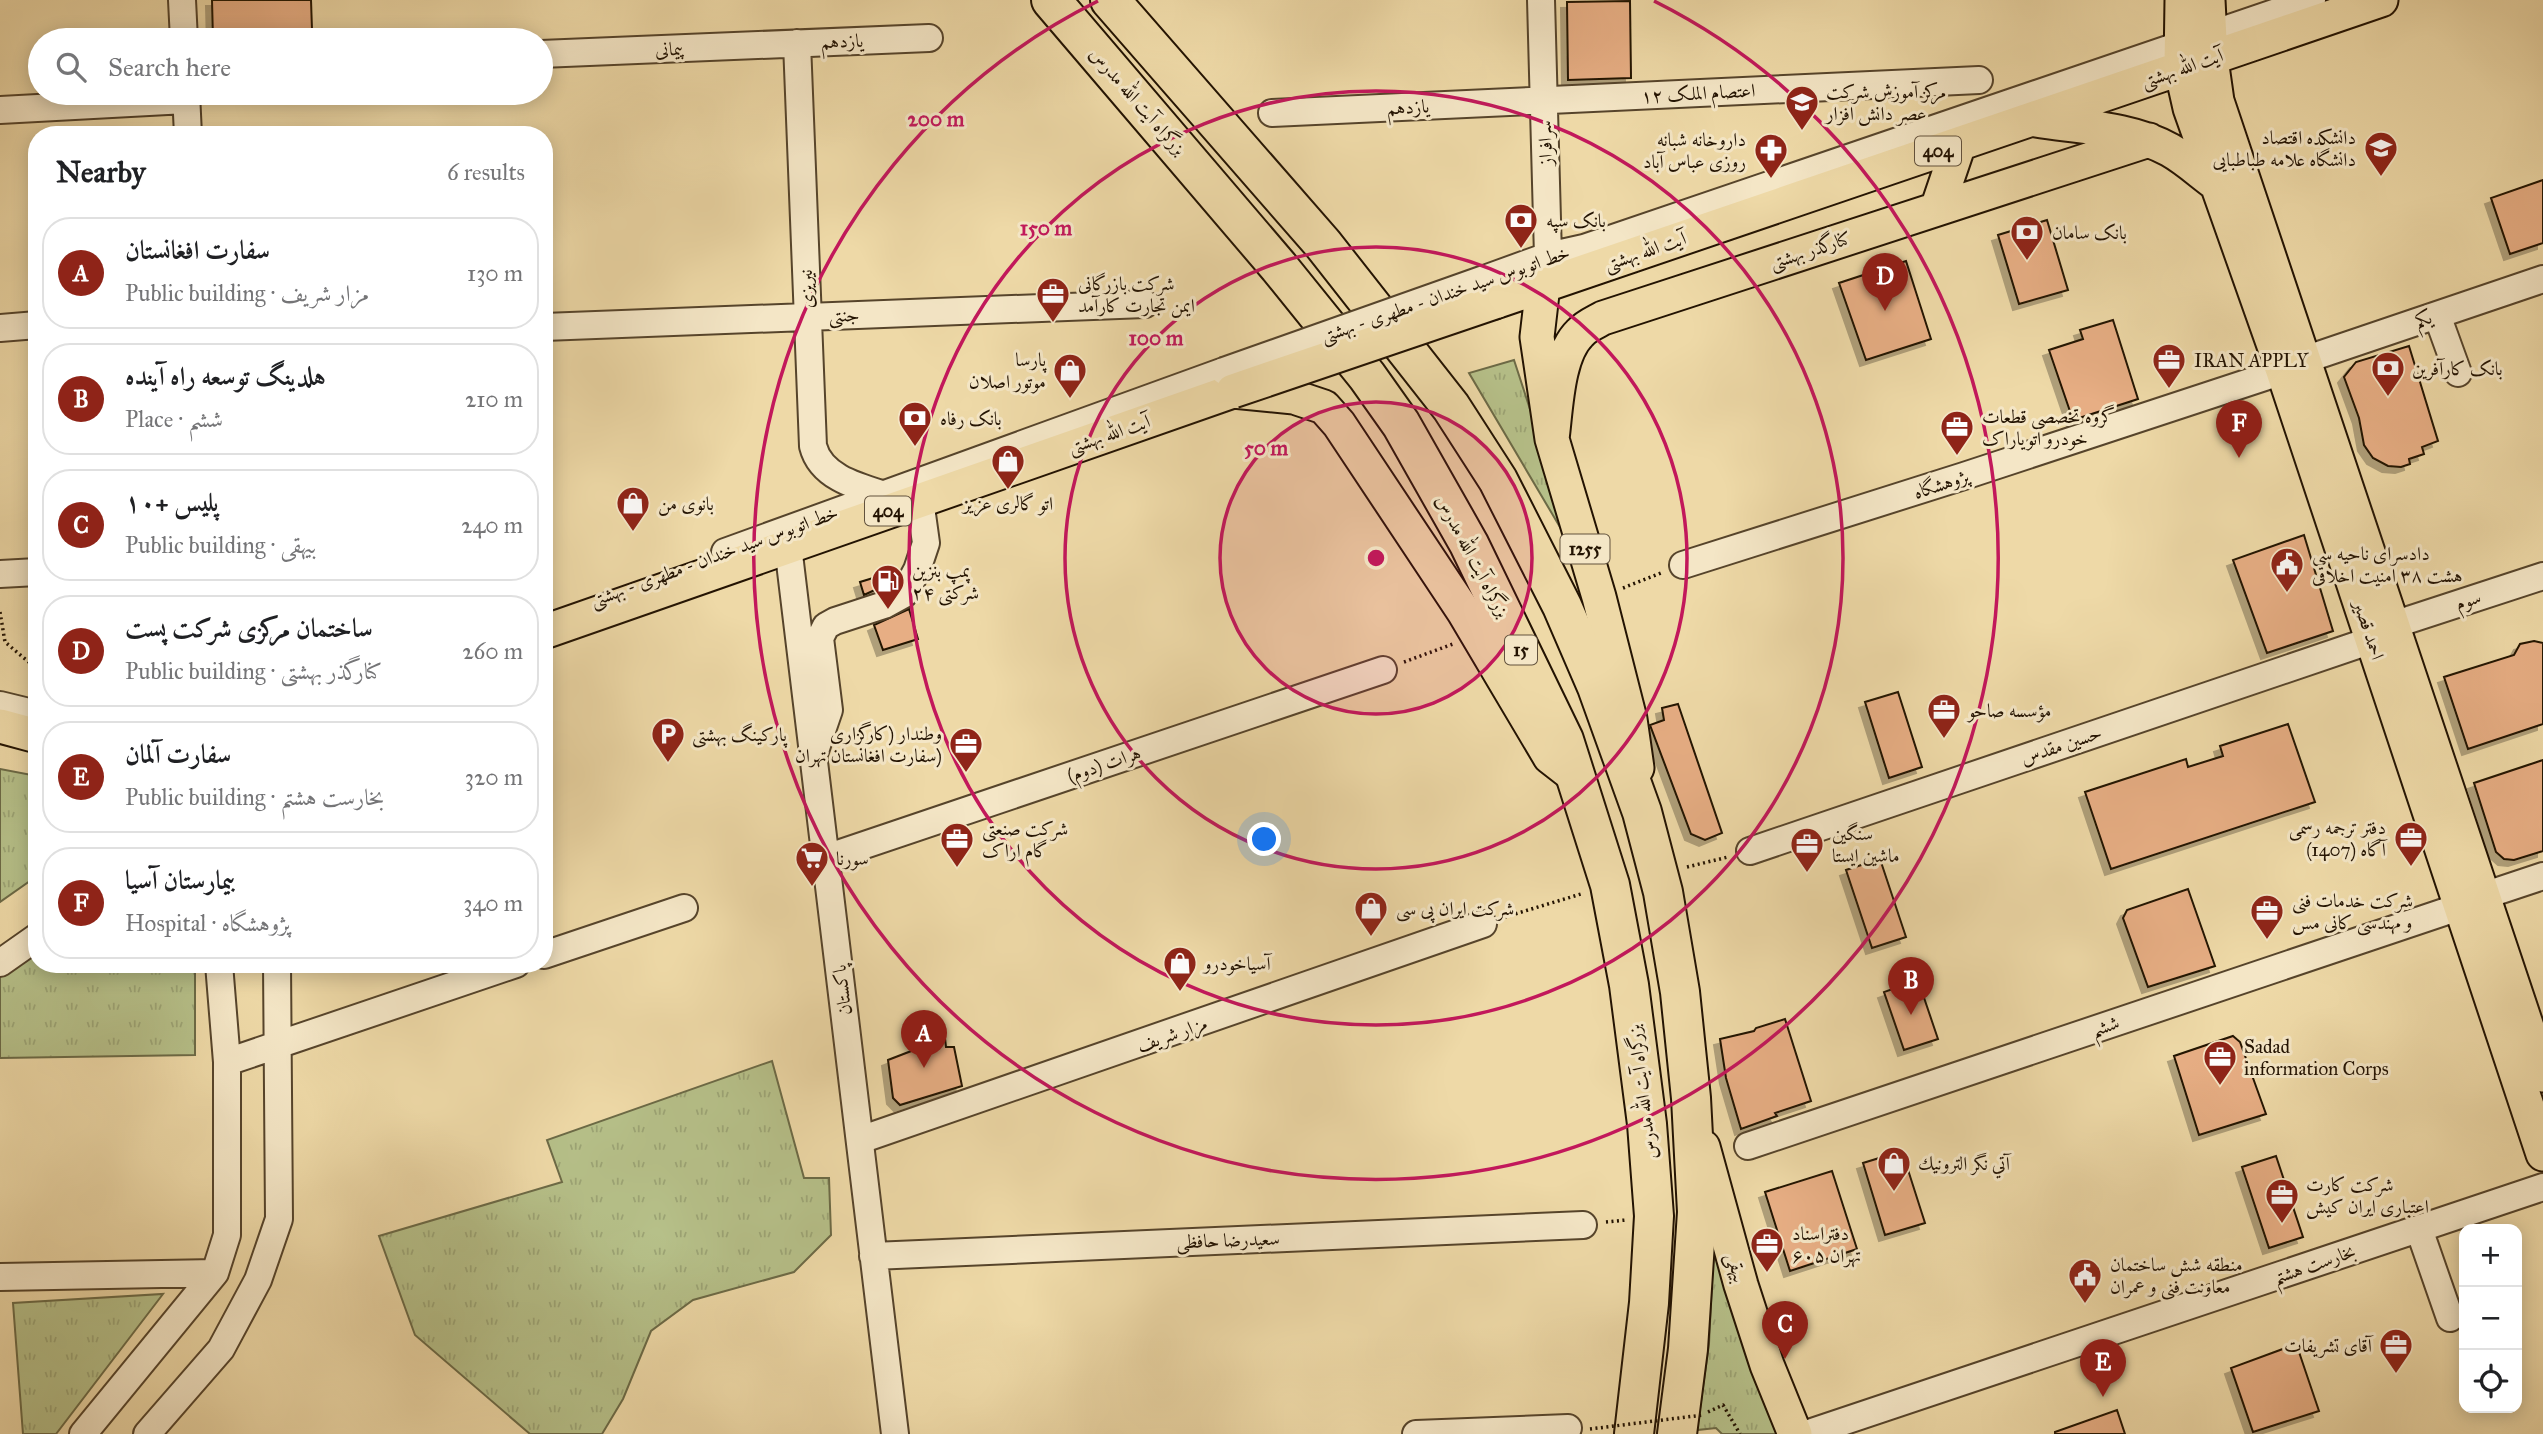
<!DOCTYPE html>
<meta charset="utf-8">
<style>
body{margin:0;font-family:"IM FELL Great Primer",Amiri,serif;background:#f2f2f2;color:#202124}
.controls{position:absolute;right:21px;bottom:21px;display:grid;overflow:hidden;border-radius:14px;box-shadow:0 4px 18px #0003}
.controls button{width:63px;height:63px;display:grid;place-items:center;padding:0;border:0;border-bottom:2px solid #e0e0e0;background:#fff;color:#202124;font:35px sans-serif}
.you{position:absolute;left:1265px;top:840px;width:24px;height:24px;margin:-18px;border:5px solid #fff;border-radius:50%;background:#1a73e8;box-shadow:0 0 0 10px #1a73e833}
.badge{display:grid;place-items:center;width:46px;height:46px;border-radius:50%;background:#8f2418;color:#fff;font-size:23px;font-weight:700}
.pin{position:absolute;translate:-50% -58px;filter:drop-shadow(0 2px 4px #0008)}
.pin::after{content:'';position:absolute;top:37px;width:24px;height:21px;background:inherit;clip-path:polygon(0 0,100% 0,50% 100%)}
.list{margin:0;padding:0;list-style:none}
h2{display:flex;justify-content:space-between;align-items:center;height:91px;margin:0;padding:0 28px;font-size:30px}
h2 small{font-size:23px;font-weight:400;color:#757577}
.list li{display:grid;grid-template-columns:46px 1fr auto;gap:21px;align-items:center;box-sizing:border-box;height:112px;margin:0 14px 14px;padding:0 14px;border:2px solid #e0e0e0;border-radius:28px}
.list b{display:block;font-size:26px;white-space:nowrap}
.list p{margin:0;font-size:23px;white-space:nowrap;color:#757577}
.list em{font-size:23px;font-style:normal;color:#757577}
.icon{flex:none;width:38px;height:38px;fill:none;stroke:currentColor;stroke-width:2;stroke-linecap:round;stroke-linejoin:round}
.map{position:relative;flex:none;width:2543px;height:1434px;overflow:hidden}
.search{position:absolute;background:#fff;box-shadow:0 4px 18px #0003;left:28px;top:28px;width:525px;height:77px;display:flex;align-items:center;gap:18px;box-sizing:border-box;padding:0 24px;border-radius:38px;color:#757577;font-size:26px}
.panel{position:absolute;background:#fff;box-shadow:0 4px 18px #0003;left:28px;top:126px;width:525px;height:847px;border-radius:28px}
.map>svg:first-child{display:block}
</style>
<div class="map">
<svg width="2543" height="1434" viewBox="0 0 2543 1434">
<defs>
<pattern id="grass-tufts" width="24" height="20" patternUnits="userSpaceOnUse" patternTransform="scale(1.75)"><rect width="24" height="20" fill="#b6c089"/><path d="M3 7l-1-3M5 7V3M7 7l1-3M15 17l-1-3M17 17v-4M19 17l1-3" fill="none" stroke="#9ca475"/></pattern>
<filter id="shadow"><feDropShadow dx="-6" dy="6" stdDeviation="0" flood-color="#0004"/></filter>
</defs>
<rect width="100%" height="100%" fill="#eed9a7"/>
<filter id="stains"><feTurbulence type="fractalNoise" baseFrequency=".00286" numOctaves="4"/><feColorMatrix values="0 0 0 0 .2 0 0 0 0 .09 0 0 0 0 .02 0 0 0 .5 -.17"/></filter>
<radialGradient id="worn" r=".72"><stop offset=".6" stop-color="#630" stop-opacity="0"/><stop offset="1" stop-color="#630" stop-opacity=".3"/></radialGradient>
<path fill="url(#grass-tufts)" stroke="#6c6a46" stroke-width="2" d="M1514 360 1573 541 1567 539 1469 373Z
M0 769 37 776V876L0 902Z
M37 950V964H195V1055L0 1058V976Z
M772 1061 804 1178H829L831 1235 794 1272 693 1300 651 1331 623 1399 602 1434H530L415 1335 379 1236 562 1182 547 1140Z
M1715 1220 1785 1434H1722L1716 1428 1697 1430 1709 1344Z
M163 1294 56 1434H23L13 1303Z"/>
<path fill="#e7ae84" stroke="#231302" stroke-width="2" filter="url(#shadow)" d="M212 0H311L312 30 249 32V40H213Z
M1630 1 1631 78 1568 80 1567 2Z
M2543 180V243L2510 254 2491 198Z
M2047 220 2068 290 2019 304 1998 235Z
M1906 261 1931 339 1866 360 1839 283Z
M2113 320 2138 399 2073 420 2049 350 2083 339 2080 330Z
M2409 346 2438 441 2422 447 2424 454 2409 459 2410 464 2401 467 2388 466 2373 458 2364 445 2359 418 2344 377 2356 362Z
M2304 535 2333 631 2267 653 2233 560Z
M896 571 897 574 892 582 864 595 860 582Z
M909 609 918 639 883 650 874 625Z
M2534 641 2543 643V724L2468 749 2444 677 2514 655 2520 644Z
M1898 692 1922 767 1889 778 1865 702Z
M1678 704 1722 833 1705 840 1691 834 1650 725 1664 720 1662 708Z
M2288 724 2315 802 2111 869 2085 792 2186 759 2188 767 2223 756 2220 746Z
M2543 760V851L2514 860 2504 859 2496 852 2474 783Z
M1880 859 1906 937 1872 948 1846 870Z
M2188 889 2215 966 2148 987 2123 918 2127 910Z
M1918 980 1938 1039 1904 1050 1884 992Z
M1785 1019 1811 1101 1775 1113 1777 1116 1741 1129 1726 1078 1720 1039 1754 1031 1756 1028Z
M2233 1036 2240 1042 2266 1114 2199 1135 2174 1056Z
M945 1038 946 1047H954L962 1086 900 1105 893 1098 888 1060Z
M1902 1151 1925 1223 1885 1235 1863 1163Z
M2276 1156 2303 1237 2269 1248 2242 1167Z
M1832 1171 1857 1249 1790 1271 1765 1192Z
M2291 1346 2299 1352 2319 1411 2253 1432 2231 1368Z
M2117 1410 2125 1434H2055V1432Z"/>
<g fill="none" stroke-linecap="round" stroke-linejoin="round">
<defs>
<path id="minor" d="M182 0 184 40
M1541 0 1548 256 1545 273
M797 43 813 446C821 478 859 487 888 496
M541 54 929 38
M186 93 188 135
M0 110 186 100
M1272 113 1979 80
M1487 278 1548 256 1584 248 2312 0
M2437 315 2458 373
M544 327 1145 304
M0 328 37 325
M2304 360 2543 279
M788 546 895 1434
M725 552 1224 371
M1683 565 1964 476 2283 371
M0 574 37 572
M2393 625 2543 576
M0 705 37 714
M815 751 829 710 820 638 826 626 835 621 884 605 904 594 917 570 926 543 920 500
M1750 851 2372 640
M826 858 1383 670
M2483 896 2543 876
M544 955 684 908
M0 963 37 937
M219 964 227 1062 516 964
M860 1140 1483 924
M1748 1146 2462 906
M2419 1229 2450 1318
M873 1256 1583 1225
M0 1277 215 1273
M83 1434 215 1273 227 1235V1062
M147 1434 221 1349 258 1280 279 1219 277 964
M1416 1434 1568 1428
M1806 1434 2543 1187"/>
<path id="major" d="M2182 0 2181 68 2190 108 2283 371 2543 1154
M2208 0 2211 59 2217 101 2543 1075
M2036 120C2079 127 2131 128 2170 150 2186 159 2200 172 2215 183
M1937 209 1959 144
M1543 285 1537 337 1552 439 1599 597 1630 719 1637 768
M1495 302 2381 0
M1552 439C1556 409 1557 355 1580 333 1586 326 1596 322 1603 318L2149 140
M544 632 1233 391 1294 397 1324 407 1339 424 1464 612 1550 757 1577 778
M0 726 37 736
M1703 1147 1741 1285 1767 1365 1795 1434"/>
<path id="highway" d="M1051 0 1279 267 1367 376 1401 424 1469 544 1564 740 1610 885 1629 985 1647 1124 1654 1216 1649 1303 1634 1434
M1110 0 1323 244 1451 407 1498 480 1562 606 1597 687 1642 812 1663 892 1680 992 1691 1098 1697 1212 1688 1349 1677 1434"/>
</defs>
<use href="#minor" stroke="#56442b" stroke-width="30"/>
<use href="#major" stroke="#231302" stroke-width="37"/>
<use href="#highway" stroke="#231302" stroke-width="42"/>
<path stroke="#231302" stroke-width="3.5" stroke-dasharray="2 3.5" stroke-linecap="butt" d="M1623 588 1661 573
M0 612 5 642 37 669
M1404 662 1453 644
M1687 867 1728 857
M1505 917 1581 894
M1606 1222 1626 1220
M1708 1412 1723 1405 1740 1434"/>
<use href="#minor" stroke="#f4e6c6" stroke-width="26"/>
<use href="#major" stroke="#eed9a7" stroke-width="33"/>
<use href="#highway" stroke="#eed9a7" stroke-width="38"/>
<defs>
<path id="minor-bridge" d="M1224 371 1487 278"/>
<path id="major-bridge" d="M1233 391 1495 302"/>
</defs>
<use href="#minor-bridge" stroke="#56442b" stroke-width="30" stroke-linecap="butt"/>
<use href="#major-bridge" stroke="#231302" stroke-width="37" stroke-linecap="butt"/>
<path stroke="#231302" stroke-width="3.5" stroke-dasharray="2 3.5" stroke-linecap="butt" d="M1590 1429 1703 1415"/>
<use href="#minor-bridge" stroke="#f4e6c6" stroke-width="26"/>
<use href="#major-bridge" stroke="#eed9a7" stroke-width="33"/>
</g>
<circle cx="1376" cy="558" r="156" fill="#c2185b" fill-opacity=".12"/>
<g fill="none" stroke="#c2185b" stroke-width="3.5">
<circle cx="1376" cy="558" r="156"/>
<circle cx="1376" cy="558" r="311"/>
<circle cx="1376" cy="558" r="467"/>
<path d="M1654 1A622 622 0 1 1 1098 1"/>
</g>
<defs>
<symbol id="school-pin" viewBox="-11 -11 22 30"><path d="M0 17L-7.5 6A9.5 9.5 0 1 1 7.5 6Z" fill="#8f2418" stroke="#f4e6c6"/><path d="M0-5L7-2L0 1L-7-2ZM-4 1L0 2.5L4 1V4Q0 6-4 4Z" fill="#fff"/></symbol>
<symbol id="university-pin" viewBox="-11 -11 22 30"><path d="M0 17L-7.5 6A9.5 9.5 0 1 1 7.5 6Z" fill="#8f2418" stroke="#f4e6c6"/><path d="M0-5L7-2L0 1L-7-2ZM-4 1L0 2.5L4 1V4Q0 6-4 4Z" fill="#fff"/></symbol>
<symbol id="pharmacy-pin" viewBox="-11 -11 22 30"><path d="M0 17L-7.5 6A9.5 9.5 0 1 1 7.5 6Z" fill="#8f2418" stroke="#f4e6c6"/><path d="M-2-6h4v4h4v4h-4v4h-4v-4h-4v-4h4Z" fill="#fff"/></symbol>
<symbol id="bank-pin" viewBox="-11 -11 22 30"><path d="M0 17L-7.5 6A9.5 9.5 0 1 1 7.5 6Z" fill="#8f2418" stroke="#f4e6c6"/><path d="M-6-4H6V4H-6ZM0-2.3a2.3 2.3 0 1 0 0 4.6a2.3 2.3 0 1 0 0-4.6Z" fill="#fff"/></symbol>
<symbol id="office-pin" viewBox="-11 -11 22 30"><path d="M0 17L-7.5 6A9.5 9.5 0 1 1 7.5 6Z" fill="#8f2418" stroke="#f4e6c6"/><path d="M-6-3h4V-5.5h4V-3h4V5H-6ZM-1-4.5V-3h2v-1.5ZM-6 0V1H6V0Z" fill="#fff"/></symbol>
<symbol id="shop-pin" viewBox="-11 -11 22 30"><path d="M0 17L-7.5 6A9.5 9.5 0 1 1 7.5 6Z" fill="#8f2418" stroke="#f4e6c6"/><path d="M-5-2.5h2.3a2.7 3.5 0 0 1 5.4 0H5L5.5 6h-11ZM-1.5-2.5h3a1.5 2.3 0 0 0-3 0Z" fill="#fff"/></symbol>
<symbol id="civic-pin" viewBox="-11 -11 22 30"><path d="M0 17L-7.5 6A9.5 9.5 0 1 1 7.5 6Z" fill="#8f2418" stroke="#f4e6c6"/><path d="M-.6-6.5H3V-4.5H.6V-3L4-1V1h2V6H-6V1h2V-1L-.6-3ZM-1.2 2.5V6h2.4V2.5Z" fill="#fff"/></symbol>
<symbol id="fuel-pin" viewBox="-11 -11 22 30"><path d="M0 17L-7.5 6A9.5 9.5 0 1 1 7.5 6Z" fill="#8f2418" stroke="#f4e6c6"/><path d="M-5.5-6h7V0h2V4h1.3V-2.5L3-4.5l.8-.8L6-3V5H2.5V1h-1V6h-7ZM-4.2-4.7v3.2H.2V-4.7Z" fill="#fff"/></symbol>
<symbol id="parking-pin" viewBox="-11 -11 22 30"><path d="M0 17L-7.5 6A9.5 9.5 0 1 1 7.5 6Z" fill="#8f2418" stroke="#f4e6c6"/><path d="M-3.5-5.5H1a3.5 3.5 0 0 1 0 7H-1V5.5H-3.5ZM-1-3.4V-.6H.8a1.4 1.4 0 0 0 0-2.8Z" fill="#fff"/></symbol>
<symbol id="supermarket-pin" viewBox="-11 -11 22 30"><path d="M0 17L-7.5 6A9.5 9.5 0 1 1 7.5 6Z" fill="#8f2418" stroke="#f4e6c6"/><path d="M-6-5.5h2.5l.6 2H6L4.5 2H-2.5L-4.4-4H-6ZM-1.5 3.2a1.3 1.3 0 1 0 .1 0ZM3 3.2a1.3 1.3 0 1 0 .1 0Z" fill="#fff"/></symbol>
</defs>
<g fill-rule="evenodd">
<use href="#school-pin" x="1783" y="83" width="38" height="52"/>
<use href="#university-pin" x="2362" y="129" width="38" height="52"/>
<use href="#pharmacy-pin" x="1752" y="131" width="38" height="52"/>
<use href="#bank-pin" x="1502" y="201" width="38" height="52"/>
<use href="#bank-pin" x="2008" y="213" width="38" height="52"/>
<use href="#office-pin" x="1034" y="275" width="38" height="52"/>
<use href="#office-pin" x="2150" y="341" width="38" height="52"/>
<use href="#bank-pin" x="2369" y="349" width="38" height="52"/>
<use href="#shop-pin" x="1051" y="351" width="38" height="52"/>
<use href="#bank-pin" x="896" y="399" width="38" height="52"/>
<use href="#office-pin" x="1938" y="408" width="38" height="52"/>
<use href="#shop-pin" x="989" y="442" width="38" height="52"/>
<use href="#shop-pin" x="614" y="484" width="38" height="52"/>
<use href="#civic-pin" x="2268" y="545" width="38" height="52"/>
<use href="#fuel-pin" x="869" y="562" width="38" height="52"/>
<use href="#office-pin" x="1925" y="691" width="38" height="52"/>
<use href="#parking-pin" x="649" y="715" width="38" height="52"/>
<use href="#office-pin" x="947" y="725" width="38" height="52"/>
<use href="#office-pin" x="2392" y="819" width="38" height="52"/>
<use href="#office-pin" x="938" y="820" width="38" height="52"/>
<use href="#office-pin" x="1788" y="825" width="38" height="52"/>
<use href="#supermarket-pin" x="793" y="839" width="38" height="52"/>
<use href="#shop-pin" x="1352" y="889" width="38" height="52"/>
<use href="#office-pin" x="2248" y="892" width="38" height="52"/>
<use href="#shop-pin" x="1161" y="944" width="38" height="52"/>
<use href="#office-pin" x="2201" y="1038" width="38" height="52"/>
<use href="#shop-pin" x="1875" y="1144" width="38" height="52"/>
<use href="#office-pin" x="2263" y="1176" width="38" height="52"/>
<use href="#office-pin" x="1748" y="1225" width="38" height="52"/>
<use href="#civic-pin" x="2066" y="1256" width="38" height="52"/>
<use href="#office-pin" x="2377" y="1326" width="38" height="52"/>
</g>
<g text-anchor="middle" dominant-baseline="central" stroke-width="6" stroke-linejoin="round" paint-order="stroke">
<g fill="#f4e6c6" stroke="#62523d" stroke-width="2">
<rect x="1915" y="136.5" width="46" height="29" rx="5"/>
<rect x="865" y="496.5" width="46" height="29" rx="5"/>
<rect x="1560.5" y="534.5" width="49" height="29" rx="5"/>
<rect x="1505" y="635.5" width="32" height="29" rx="5"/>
</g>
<g font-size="18" font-weight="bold" fill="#231302">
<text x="1938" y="151">404</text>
<text x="888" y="511">404</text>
<text x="1585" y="549">1255</text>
<text x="1521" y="650">15</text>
</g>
<g font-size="19" fill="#231302" stroke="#f4e6c6">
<text transform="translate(842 41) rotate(-2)">یازدهم</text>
<text transform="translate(669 49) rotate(-2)">پیمانی</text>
<text transform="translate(2182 68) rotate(-19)">آیت الله بهشتی</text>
<text transform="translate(1698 93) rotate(-3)">اعتصام الملک ۱۲</text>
<text transform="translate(1138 101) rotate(49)">بزرگراه آیت الله مدرس</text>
<text transform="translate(1408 107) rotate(-3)">یازدهم</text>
<text transform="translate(1545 143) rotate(-92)">سرافراز</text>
<text transform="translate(1810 250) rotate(-18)">کنارگذر بهشتی</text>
<text transform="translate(1645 251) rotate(-19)">آیت الله بهشتی</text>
<text transform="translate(806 289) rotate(-92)">نیریزی</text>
<text transform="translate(1445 294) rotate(-19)">خط اتوبوس سید خندان - مطهری - بهشتی</text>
<text transform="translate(844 315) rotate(-2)">جنتی</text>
<text transform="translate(2423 319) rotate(-19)">یکم</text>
<text transform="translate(1109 434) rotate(-19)">آیت الله بهشتی</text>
<text transform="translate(1941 484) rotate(-18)">پژوهشگاه</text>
<text transform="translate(714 556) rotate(-20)">خط اتوبوس سید خندان - مطهری - بهشتی</text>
<text transform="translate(1473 556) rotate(62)">بزرگراه آیت الله مدرس</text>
<text transform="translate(2468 600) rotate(-18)">سوم</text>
<text transform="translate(2369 630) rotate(72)">احمد قصیر</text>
<text transform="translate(2061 745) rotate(-19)">حسین مقدس</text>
<text transform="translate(1104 764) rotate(-19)">هرات (دوم)</text>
<text transform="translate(842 990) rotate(-97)">پاکستان</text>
<text transform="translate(2105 1026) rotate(-19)">ششم</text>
<text transform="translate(1172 1034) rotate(-19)">مزار شریف</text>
<text transform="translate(1642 1092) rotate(-97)">بزرگراه آیت الله مدرس</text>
<text transform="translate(1228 1240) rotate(-2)">سعیدرضا حافظی</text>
<text transform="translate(2314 1264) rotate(-19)">بخارست هشتم</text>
<text transform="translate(1737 1268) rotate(75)">بیهقی</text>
</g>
<g font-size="19" fill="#231302" stroke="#f4e6c6" text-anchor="start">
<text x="1826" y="91">مرکز آموزش شرکت<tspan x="1826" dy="22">عصر دانش افزار</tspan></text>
<text x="2356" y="137" text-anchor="end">دانشکده اقتصاد<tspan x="2356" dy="22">دانشگاه علامه طباطبایی</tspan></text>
<text x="1746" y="139" text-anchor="end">داروخانه شبانه<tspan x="1746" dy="22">روزی عباس آباد</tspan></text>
<text x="1546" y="220">بانک سپه</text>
<text x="2052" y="232">بانک سامان</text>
<text x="1078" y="283">شرکت بازرگانی<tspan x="1078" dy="22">ایمن تجارت کارآمد</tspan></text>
<text x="1046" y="359" text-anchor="end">پارسا<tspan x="1046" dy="22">موتور اصلان</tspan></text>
<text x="2194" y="360">IRAN APPLY</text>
<text x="2412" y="368">بانک کارآفرین</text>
<text x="1982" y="416">گروه تخصصی قطعات<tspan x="1982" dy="22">خودرو اتویاراک</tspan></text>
<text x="940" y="418">بانک رفاه</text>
<text x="658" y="503">بانوی من</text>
<text x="1008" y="503" text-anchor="middle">اتو گالری عزیز</text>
<text x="2312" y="553">دادسرای ناحیه سی<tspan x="2312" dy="22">هشت ۳۸ امنیت اخلاقی</tspan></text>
<text x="912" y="570">پمپ بنزین<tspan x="912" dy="22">شرکتی ۲۴</tspan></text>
<text x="1968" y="710">مؤسسه صاحو</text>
<text x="942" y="733" text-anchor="end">وطندار (کارگزاری<tspan x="942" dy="22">سفارت افغانستان تهران)</tspan></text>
<text x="692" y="734">پارکینگ بهشتی</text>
<text x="2386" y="827" text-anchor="end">دفتر ترجمه رسمی<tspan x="2386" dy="22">آگاه (1407)</tspan></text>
<text x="982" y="828">شرکت صنعتی<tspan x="982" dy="22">گام اراک</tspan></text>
<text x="1832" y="833">سنگین<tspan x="1832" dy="22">ماشین ایستا</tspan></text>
<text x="836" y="858">سورنا</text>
<text x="2292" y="900">شرکت خدمات فنی<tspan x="2292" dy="22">و مهندسی کانی مس</tspan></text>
<text x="1396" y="908">شرکت ایران پی سی</text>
<text x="1204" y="963">آسیاخودرو</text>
<text x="2244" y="1046">Sadad<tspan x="2244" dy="22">information Corps</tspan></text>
<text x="1918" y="1163">آتي نگر الترونيك</text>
<text x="2306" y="1184">شرکت کارت<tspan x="2306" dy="22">اعتباری ایران کیش</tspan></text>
<text x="1792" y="1233">دفتراسناد<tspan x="1792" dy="22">۶۰۵ تهران</tspan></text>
<text x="2110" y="1264">منطقه شش ساختمان<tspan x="2110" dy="22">معاونت فنی و عمران</tspan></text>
<text x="2372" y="1345" text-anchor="end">آقای تشریفات</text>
</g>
</g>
<circle cx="1376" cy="558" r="10" fill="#c2185b" stroke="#f4e6c6" stroke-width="3.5"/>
<g font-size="21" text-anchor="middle" font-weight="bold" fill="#c2185b" stroke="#f4e6c6" stroke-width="6" stroke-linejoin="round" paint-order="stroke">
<text x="936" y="126">200 m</text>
<text x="1046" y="235">150 m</text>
<text x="1156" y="345">100 m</text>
<text x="1266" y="455">50 m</text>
</g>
<rect width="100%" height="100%" filter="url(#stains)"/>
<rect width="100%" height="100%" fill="url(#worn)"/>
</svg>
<div class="controls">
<button>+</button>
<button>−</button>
<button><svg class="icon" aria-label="locate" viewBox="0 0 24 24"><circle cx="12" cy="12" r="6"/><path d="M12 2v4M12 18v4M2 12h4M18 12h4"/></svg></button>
</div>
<div class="you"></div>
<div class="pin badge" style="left:924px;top:1068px">A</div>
<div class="pin badge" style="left:1911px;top:1015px">B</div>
<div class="pin badge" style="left:1785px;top:1359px">C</div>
<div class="pin badge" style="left:1885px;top:311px">D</div>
<div class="pin badge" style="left:2103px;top:1397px">E</div>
<div class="pin badge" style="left:2239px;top:458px">F</div>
<div class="search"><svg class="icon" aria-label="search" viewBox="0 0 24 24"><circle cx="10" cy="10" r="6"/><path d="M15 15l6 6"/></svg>Search here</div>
<section class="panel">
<h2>Nearby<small>6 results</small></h2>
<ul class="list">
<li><span class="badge">A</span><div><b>سفارت افغانستان</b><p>Public building · مزار شریف</p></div><em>130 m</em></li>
<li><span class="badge">B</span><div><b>هلدینگ توسعه راه آینده</b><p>Place · ششم</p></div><em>210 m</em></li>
<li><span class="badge">C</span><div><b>پلیس +۱٠</b><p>Public building · بیهقی</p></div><em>240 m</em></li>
<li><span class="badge">D</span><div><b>ساختمان مرکزی شرکت پست</b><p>Public building · کنارگذر بهشتی</p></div><em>260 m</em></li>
<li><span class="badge">E</span><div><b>سفارت آلمان</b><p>Public building · بخارست هشتم</p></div><em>320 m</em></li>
<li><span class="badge">F</span><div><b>بیمارستان آسیا</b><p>Hospital · پژوهشگاه</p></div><em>340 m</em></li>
</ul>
</section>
</div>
